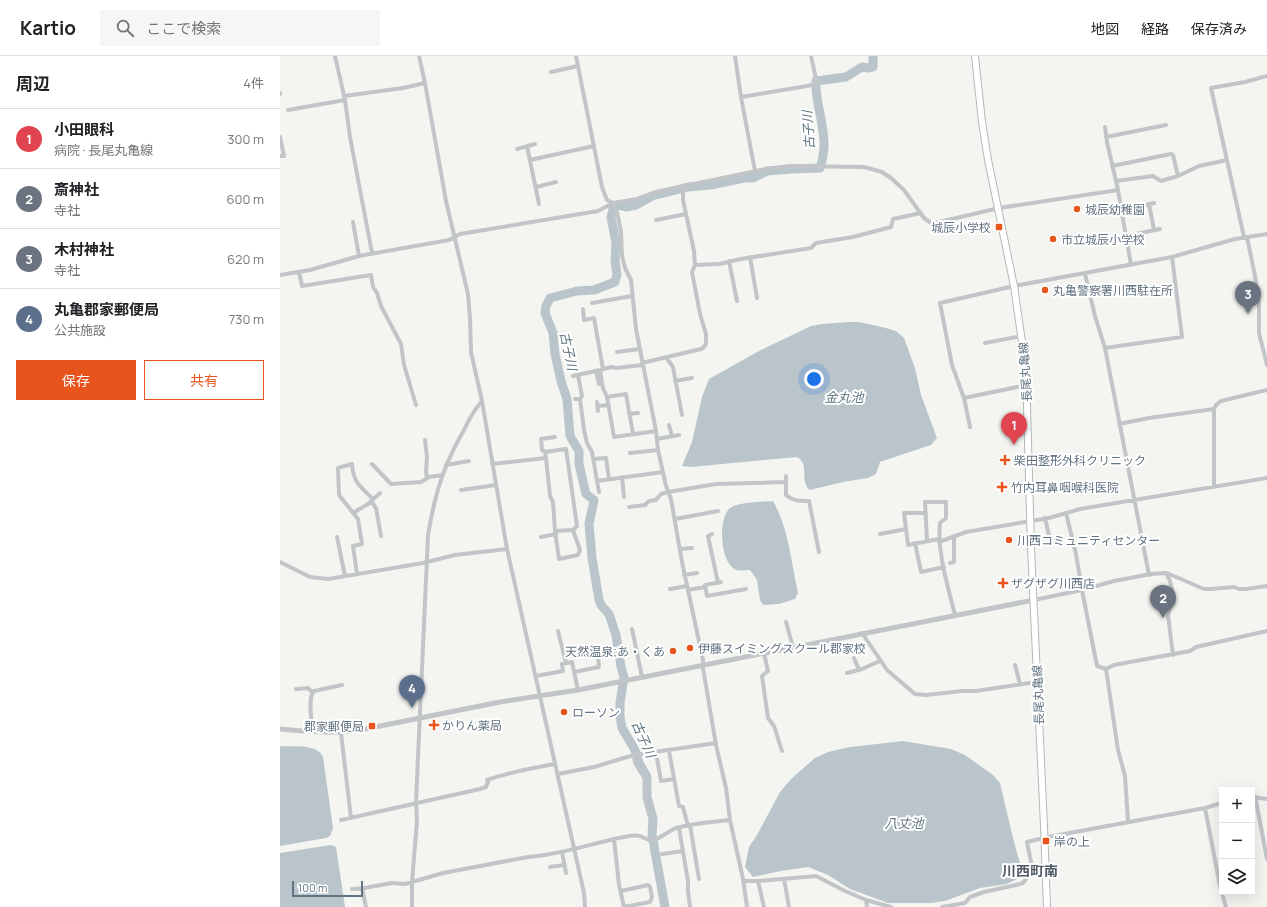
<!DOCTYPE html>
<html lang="ja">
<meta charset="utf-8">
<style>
body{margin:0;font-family:Manrope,"Noto Sans JP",sans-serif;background:#f6f6f6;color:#202124}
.controls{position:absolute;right:12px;bottom:12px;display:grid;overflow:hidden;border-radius:0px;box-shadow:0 4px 16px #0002}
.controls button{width:36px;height:36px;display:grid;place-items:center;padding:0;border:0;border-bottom:1px solid #e0e0e0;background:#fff;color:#202124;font:20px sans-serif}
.scale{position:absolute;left:12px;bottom:10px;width:71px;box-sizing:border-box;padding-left:4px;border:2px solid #627382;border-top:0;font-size:11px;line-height:14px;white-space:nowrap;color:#627382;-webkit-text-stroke:3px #fff;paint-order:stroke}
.you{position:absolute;left:534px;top:323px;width:14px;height:14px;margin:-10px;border:3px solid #fff;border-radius:50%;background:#1a73e8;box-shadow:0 0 0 6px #1a73e833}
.badge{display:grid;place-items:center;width:26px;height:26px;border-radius:50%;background:#e7551d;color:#fff;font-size:13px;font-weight:700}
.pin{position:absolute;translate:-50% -33px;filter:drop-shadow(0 1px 2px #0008)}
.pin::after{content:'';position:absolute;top:21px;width:14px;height:12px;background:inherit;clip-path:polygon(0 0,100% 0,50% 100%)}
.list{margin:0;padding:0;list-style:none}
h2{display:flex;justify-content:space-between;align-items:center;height:52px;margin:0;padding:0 16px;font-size:17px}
h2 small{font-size:13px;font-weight:400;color:#757577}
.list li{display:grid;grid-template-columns:26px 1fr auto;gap:12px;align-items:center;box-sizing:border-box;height:60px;padding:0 16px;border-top:1px solid #e0e0e0}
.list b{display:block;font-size:15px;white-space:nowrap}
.list p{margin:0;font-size:13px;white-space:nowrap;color:#757577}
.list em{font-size:13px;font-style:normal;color:#757577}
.actions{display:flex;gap:8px;padding:12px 16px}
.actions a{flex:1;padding:9px 0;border:1px solid #e7551d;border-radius:0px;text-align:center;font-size:14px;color:#e7551d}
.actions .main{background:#e7551d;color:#fff}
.icon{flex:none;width:22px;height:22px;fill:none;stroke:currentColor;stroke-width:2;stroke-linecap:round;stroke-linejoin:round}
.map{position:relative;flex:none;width:987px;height:851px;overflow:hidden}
header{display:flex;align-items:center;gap:24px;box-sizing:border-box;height:56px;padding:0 20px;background:#fff;border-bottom:1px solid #e0e0e0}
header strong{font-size:19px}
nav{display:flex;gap:22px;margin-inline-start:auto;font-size:14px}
.search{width:280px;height:36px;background:#f6f6f6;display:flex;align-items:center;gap:10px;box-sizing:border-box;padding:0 14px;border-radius:0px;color:#757577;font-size:15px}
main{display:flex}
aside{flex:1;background:#fff}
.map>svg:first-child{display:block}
</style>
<header>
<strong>Kartio</strong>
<div class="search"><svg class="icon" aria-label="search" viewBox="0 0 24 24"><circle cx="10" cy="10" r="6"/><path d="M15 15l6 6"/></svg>ここで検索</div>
<nav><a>地図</a><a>経路</a><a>保存済み</a></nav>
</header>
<main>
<aside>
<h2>周辺<small>4件</small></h2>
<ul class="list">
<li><span class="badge" style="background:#e0444e">1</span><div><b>小田眼科</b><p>病院 · 長尾丸亀線</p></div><em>300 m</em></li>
<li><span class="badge" style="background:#6b7280">2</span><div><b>斎神社</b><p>寺社</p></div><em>600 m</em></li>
<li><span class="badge" style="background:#6b7280">3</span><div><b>木村神社</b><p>寺社</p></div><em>620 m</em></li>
<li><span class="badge" style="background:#5c6f8a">4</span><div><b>丸亀郡家郵便局</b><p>公共施設</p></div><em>730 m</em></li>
</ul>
<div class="actions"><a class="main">保存</a><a>共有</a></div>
</aside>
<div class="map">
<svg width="987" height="851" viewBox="0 0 987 851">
<rect width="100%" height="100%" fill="#f4f5f0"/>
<path fill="#bac5cb" d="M568 266H579L606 272 616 275 624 282 635 312 641 339 657 382 651 389 600 406 596 418 588 422 563 426 530 434C529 434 526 430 526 429 522 419 528 407 517 401L411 411 402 410 412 386 422 341 429 323 479 295 531 270 542 268Z
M493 445C509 473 511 506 518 537L515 543 499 548 483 549 480 544 477 524 470 514C465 514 457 516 453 512 440 503 438 462 450 452 459 446 482 446 493 445Z
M623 685 671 693 685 699 713 719 720 727 732 778 742 815 737 823 727 828 700 832 665 845 651 847H608L570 833 548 819 528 811 501 815 473 821 465 811 469 791 477 779 500 736 511 723 535 702 548 696 570 691Z
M0 690C13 691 37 687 43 701L53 772 50 780 46 782 0 790Z
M51 789 56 791 65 851H0V797Z"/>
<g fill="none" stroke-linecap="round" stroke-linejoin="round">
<path stroke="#bac5cb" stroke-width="9" d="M385 851 372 779 373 763 367 741V721L359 707 355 694 342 672 340 661V647L344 621 341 611 336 579 329 558 321 549 319 544 312 502 309 468 314 444 306 438 299 408V395L290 380 287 343 281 325 275 298 273 277 265 257 266 250 270 242 297 235 314 234 335 226 337 219 335 204 336 187 331 161 333 153 339 149 346 151 356 149 372 140 408 131 431 129 464 122H473L487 115 512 113 540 112C545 96 545 86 542 69 540 54 535 41 536 25L566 21 582 11 588 12 593 11V0"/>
<defs>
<path id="primary" d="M695 0 702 66 708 104 734 230 746 314 751 492 764 770 767 851"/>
</defs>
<use href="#primary" stroke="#b4b8bc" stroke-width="8"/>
<path stroke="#c1c5c8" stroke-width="4" d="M55 0 65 44 70 81 92 197
M139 0 145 27 166 145 188 238 190 262 191 296 202 345 227 493 304 837 305 851
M296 0 322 131 327 144 333 147 337 156 341 176 342 200 345 212 351 224 356 273 376 375 378 394 386 430 391 443 402 506 423 604V612L436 689 446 732 450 764 463 823 467 851
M455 0 461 41 475 115
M271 16 298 10
M0 37V38
M64 40 123 32 145 27
M461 41 533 29 536 23 531 0
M8 54 65 44
M825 71 827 86 836 125
M0 81 4 100H0
M826 81 886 69
M247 90 259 148
M237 93 255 88
M250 104 314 90
M832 110 891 98 893 99 898 120
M256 131 276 126
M838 134 851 209
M869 148 874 174
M841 154 874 147
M376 164 406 158
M73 166 79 200
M846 180 880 173
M964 181 931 32 965 26 987 20
M967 181 975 220 979 250V277L987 309
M470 201 477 242
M449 205 457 245
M415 209 439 208 461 203 531 192 536 187 573 181 611 171 613 163 641 157
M19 216 22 230 91 219 93 231 97 237 101 250 121 288 124 309 136 349
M805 218 815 260 825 292 869 519
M0 219 30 214 79 200 169 184 180 178 318 155 333 147 357 143 376 136 481 114 510 110 584 111 602 116 611 122 624 134 644 162 651 167H655L719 152 838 134 836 125 873 120 881 125 898 120 919 110 947 104
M312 247 352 240
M303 253 304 264 314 262 323 313
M705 287 742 280
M825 292 902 281 892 201
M337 296 359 293
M386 301 393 311 402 359
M362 307 421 293 424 291 426 288V278L420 258 412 216 415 209 414 195 403 144V130
M362 309 336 312 331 311 320 314 323 332 327 341 334 381 376 375
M316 315 319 328
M293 320 320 314
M395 325 412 322
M327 341 346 338 353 378
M684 342 747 329
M295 343H300L302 340 298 319
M300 343 304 374 307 387 312 396 319 436
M317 346 318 355
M318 350 329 349
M349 358 358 357
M839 368 869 362 934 353
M389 369 392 380
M690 371 684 342 672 309 660 247 734 230 892 201 955 183 987 178
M377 383 399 379
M145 384 147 401 146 416 147 422
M265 396 262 394 261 383 275 381
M350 397 378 394
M313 403 326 402 329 423
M92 408 111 428 141 426 149 421 162 419
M212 408 266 402 265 396 286 393 297 470 293 474 275 475 273 446 270 440 266 402
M166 409 189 405
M506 420V426
M342 421 344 441
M317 425 383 416
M934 430V353L936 349 941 345 987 334
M181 434 216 429
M91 445 96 452 101 480
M349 451 365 449 369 445 376 444 381 438 388 436 436 428 506 426V439C513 445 519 445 529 445L539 496
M73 457 88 448 100 437
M646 457H624L628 489 659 483
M786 457 796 498 802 534 817 610 826 613 834 609 910 595 916 591 987 575
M765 462 771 488
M395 463 438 455
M275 475 279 503 298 499 300 494 293 474
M432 478 428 480 438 527
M600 478 626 473
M57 481 65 520
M261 481 276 478
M647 485 645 446H666V462L660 467C657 498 668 530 675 559
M659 486 686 476 769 462 800 453 987 422
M635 487 641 516 664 511
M400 493 412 492
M0 506 30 521 48 523 143 507 175 499 227 493
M670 507 674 506V480
M887 517 924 533H931L954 531 959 533H966L987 530
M77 518 73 490 82 488 78 463 59 439 58 412 72 408C73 427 81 431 93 443
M404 519 417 517
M441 526 425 529 427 540 466 533
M390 533 407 530
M408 534 425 531
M754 544 802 534 834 525 871 518 886 517 890 525 893 539 888 559 893 599
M506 566 513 591
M352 573 362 621
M278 575 286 607
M582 577 607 614 635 638 646 639 682 635H696L757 626
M484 597 488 615 482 620 488 662 494 670 502 695
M574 602 579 614
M735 609 740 628
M826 613 838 694 845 720 848 765
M294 616 319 611 318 601
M567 617 582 613 600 605
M256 620 283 615 282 608 292 606 298 634
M16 633 28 632 32 636
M33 676C32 666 27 642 34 635L62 629
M61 677 71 762
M389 695 399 750 403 751 408 770
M376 697 381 725 394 723
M354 699 355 707 365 723V740L370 761
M278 718 314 711 354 699 436 687
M975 740 987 803
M972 741 987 743
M925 752 940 830 946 851
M61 764 200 733 206 731 208 726 207 724C229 716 252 712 275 708
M410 769 419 823
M399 772 408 825V835L410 851
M334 783 339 829 344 851
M282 796 286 817
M382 798 403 795
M270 811 284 809
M504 823 509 851
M463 825H478L536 820 565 835 586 844 611 851
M478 825 484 851
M82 832 86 851
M72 833 84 832 112 827 125 828 163 817 248 801C281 799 312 787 344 781 349 780 355 779 360 780 365 782 368 785 374 784 380 783 388 775 396 772 413 767 432 766 450 764
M341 835 368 829 370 831 372 841 370 846 344 851
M586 844 587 851
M132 851V826L137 765 136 746 148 479C155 438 163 410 184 374 189 363 194 354 202 345
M662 851 685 847 690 841 704 836 736 829 743 827 749 819 752 811 747 786 768 781 925 752 942 747"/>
<path stroke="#c1c5c8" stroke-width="5" d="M0 673C27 676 53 678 80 674L220 646 298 634 754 544"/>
<use href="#primary" stroke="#fff" stroke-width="6"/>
</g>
<g fill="#e7551d" stroke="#fff" stroke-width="1.5">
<circle cx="797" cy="153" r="4"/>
<rect x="715" y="167" width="8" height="8" rx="2"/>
<circle cx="773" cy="183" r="4"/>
<circle cx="765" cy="234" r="4"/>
<path d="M723 398h4v4h4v4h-4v4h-4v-4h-4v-4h4z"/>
<path d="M720 425h4v4h4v4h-4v4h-4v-4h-4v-4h4z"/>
<circle cx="729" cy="484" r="4"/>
<path d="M721 521h4v4h4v4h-4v4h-4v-4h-4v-4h4z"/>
<circle cx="410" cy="592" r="4"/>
<circle cx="393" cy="595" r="4"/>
<circle cx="284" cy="656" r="4"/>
<path d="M152 663h4v4h4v4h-4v4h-4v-4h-4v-4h4z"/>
<rect x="88" y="666" width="8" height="8" rx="2"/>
<rect x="762" y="781" width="8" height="8" rx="2"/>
</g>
<g text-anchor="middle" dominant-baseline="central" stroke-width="4" stroke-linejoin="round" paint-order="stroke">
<g font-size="12" fill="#627382" stroke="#fff" text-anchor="start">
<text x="805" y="153">城辰幼稚園</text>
<text x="711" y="171" text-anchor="end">城辰小学校</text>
<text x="781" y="183">市立城辰小学校</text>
<text x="773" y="234">丸亀警察署川西駐在所</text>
<text x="734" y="404">柴田整形外科クリニック</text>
<text x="731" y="431">竹内耳鼻咽喉科医院</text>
<text x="737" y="484">川西コミュニティセンター</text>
<text x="731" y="527">ザグザグ川西店</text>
<text x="418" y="592">伊藤スイミングスクール郡家校</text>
<text x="385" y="595" text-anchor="end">天然温泉;あ・くあ</text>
<text x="292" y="656">ローソン</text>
<text x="162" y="669">かりん薬局</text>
<text x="84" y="670" text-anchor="end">郡家郵便局</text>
<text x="774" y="785">岸の上</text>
</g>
<g font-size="12" fill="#627382" stroke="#fff">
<text transform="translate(745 316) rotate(-94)">長尾丸亀線</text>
<text transform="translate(758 639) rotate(-92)">長尾丸亀線</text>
</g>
<g font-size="13" font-style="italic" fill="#5e757f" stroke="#fff">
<text transform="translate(528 74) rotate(-94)">古子川</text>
<text transform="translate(289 295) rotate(78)">古子川</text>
<text x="564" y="341">金丸池</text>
<text transform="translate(364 683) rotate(66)">古子川</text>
<text x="624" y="767">八丈池</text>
</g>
<g font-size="14" font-weight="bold" fill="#515c67" stroke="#fff">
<text x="750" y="814">川西町南</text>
</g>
</g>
</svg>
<div class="controls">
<button>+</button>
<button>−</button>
<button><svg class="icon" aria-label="layers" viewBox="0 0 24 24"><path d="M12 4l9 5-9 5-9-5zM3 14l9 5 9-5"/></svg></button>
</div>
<div class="scale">100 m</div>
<div class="you"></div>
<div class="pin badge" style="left:734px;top:389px;background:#e0444e">1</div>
<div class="pin badge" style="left:883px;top:562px;background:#6b7280">2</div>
<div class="pin badge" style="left:968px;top:258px;background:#6b7280">3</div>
<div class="pin badge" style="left:132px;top:652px;background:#5c6f8a">4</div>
</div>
</main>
